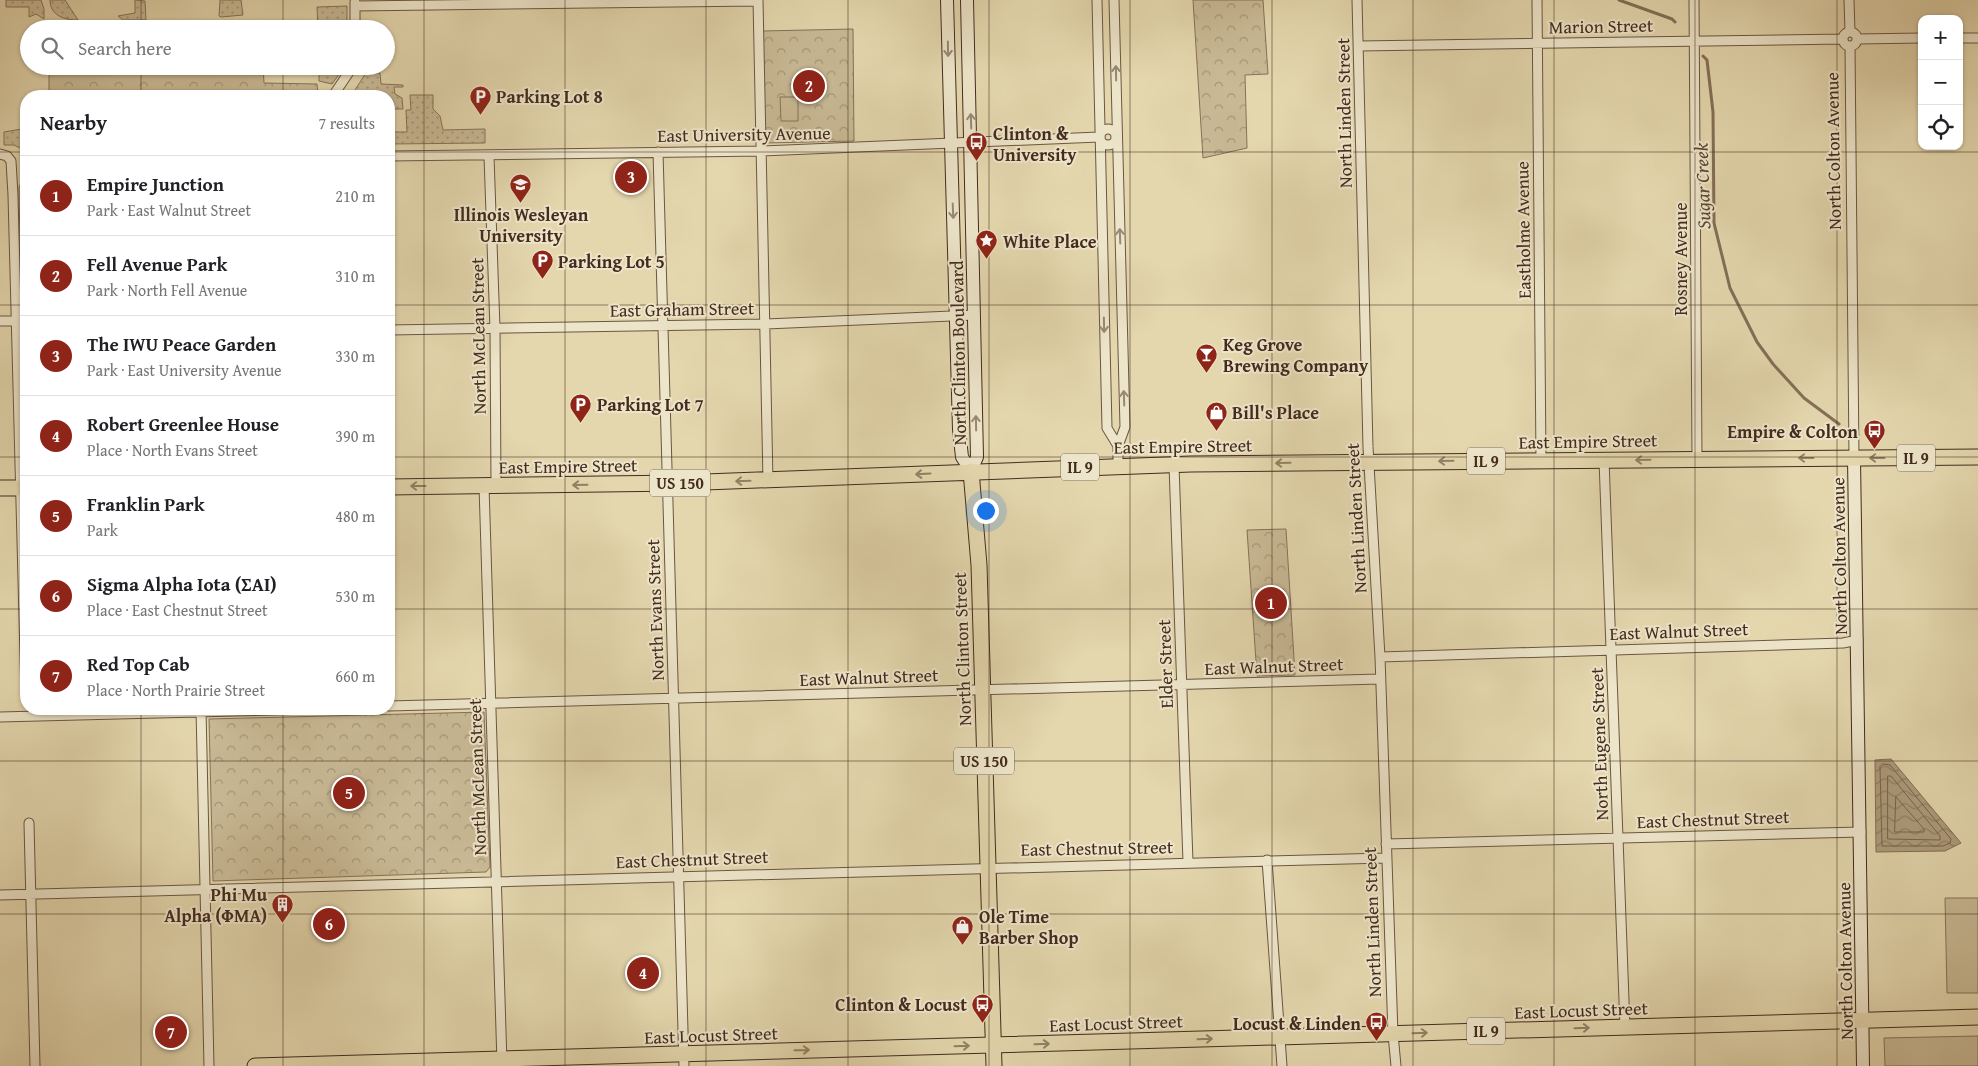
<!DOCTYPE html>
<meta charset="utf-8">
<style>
body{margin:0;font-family:"Gentium Book Plus",serif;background:#f6f6f6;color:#202124}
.controls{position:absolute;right:15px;top:15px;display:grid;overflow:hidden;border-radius:10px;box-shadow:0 1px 4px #0004}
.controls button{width:45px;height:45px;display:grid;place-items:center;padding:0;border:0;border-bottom:1px solid #e0e0e0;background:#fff;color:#202124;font:25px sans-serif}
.you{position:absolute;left:985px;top:510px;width:18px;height:18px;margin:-12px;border:4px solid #fff;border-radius:50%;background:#1a73e8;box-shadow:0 0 0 8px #1a73e833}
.badge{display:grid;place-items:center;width:32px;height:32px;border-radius:50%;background:#8f2418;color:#fff;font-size:16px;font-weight:700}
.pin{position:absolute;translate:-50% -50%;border:2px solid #fff;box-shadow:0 1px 5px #0006}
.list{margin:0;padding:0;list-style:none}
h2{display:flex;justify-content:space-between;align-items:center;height:65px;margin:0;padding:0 20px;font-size:21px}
h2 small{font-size:16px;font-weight:400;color:#757577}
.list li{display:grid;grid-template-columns:32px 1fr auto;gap:15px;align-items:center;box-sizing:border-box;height:80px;padding:0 20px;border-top:1px solid #e0e0e0}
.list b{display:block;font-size:19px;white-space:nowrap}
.list p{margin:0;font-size:16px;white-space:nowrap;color:#757577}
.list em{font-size:16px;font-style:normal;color:#757577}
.icon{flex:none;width:28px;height:28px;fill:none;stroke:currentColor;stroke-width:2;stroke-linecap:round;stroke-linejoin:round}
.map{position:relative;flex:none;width:1978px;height:1066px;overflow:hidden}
.search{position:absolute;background:#fff;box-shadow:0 1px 4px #0004;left:20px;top:20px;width:375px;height:55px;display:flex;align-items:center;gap:12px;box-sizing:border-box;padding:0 18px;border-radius:28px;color:#757577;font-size:19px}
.panel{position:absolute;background:#fff;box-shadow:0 1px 4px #0004;left:20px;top:90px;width:375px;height:625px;border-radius:20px}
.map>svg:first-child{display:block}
</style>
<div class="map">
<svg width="1978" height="1066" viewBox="0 0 1978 1066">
<defs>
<pattern id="grass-dots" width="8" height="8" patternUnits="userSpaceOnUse" patternTransform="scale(1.25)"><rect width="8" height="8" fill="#c9ba96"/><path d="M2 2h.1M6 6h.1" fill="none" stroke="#a5977a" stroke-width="1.8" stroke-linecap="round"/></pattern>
<pattern id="forest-crowns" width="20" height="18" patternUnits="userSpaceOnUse" patternTransform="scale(1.25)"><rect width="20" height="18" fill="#c9ba96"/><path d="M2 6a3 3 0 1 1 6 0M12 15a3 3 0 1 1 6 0" fill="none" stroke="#a5977a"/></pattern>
<pattern id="water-waves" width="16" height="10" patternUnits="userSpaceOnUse" patternTransform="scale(1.25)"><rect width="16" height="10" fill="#ae9d7d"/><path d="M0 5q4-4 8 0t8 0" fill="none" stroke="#8f8066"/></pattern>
</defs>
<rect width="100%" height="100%" fill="#e4d7ae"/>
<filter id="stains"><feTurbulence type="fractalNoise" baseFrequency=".004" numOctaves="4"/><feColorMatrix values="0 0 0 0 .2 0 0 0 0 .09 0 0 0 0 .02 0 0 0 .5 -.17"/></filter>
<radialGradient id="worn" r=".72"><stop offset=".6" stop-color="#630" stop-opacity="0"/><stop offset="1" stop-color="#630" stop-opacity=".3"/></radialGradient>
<path fill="url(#grass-dots)" stroke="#86725a" d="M6 0H41L44 9V19L36 14 29 17V7H6Z
M50 0H65L78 20C65 20 50 16 50 0Z
M135 0 145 1 146 20H123L118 16 135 13Z
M220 0H241L243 15 221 17 219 16Z
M347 6V29H318L317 7Z
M319 66H345L332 84 319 81Z
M366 73H380L381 84 403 85V87H394L395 94 402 98 403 109H389V96H351Z
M410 95H433V109L440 116 443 130 485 129V143L389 144V132H407L406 110H411Z
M22 129 26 151 14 145H4V132Z
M24 172 26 173 23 189 25 306H21L19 188Z"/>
<path fill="url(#forest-crowns)" stroke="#86725a" d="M1193 0H1263L1268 74 1245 75 1247 148 1203 158Z
M49 22H261V29H49Z
M853 29 854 141 765 143 762 31Z
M49 66H263L264 83 317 84 318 96H49Z
M1286 529 1295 675 1257 676 1247 530Z
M484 712 490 867 486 872 213 881 209 719Z"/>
<path fill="#c9ba96" stroke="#86725a" d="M780 97H798V121H781Z
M1945 898H1978V993H1947Z
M1978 1036V1066H1885L1884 1038Z"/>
<path fill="url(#water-waves)" stroke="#846f57" d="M1891 759 1961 843 1945 851 1876 852 1875 760Z"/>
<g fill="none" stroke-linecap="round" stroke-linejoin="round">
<path stroke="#79644e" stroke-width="1" d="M1883 764 1890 765 1951 839 1950 843 1943 846H1882L1880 767Z
M1888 776H1891L1940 836V840L1888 839Z
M1896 797 1924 829V832H1895Z"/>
<path stroke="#846f57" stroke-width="3" d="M1619 0 1672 19 1675 22
M1703 56 1707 60 1713 112 1714 223 1730 288 1757 342 1773 364 1804 398 1839 424"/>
<defs>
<path id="street" d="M758 0 768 481
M1097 0 1107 428 1118 446
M1114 0 1125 427 1118 446V466
M1357 0 1368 447 1380 657 1393 1034 1396 1066
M1537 0 1541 460
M1694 0 1697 459
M1849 0 1850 32
M355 2V29
M355 6 758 1
M1843 39a7 7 0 1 1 14 0a7 7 0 1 1-14 0Z
M1959 38H1978
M1857 39 1922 38
M1359 46 1843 39
M1850 46 1854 458
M333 96 353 66
M1100 137a8 8 0 1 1 16 0a8 8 0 1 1-16 0Z
M658 152 684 1066
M0 154 7 156 11 161 13 195 26 695
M389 156 762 151 1099 137
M489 156 495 329 496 486
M0 321H15
M389 330 766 324 975 315
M1604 460 1625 1027
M1174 465 1188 862
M484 486 502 1063
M1380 657 1843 643 1858 640
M389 706 1380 679
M201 709 209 1066
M0 717 312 709
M29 823 35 1066
M1386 844 1861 832
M1267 860 1282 1066
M0 895 1386 858"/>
<path id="secondary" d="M947 0 959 429 962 457 971 471
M967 0 977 457 971 471
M1854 458 1863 1066"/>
<path id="primary" d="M971 471 979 565 994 1066
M389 487 679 483 1191 464 1978 457
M0 488H26
M255 1066 1978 1017"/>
</defs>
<use href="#street" stroke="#6c5642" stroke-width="11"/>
<use href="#secondary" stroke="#442b1e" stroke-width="14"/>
<use href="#primary" stroke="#442b1e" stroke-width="17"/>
<use href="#street" stroke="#ede5ca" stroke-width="9"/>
<use href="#secondary" stroke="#ede5ca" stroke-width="12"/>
<use href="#primary" stroke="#e4d7ae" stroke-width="15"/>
</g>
<defs><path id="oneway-shaft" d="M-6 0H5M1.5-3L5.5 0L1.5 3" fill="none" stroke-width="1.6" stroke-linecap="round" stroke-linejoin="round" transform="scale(1.25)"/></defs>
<g stroke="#988874">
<use href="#oneway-shaft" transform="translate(948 49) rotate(89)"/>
<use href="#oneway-shaft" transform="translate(1116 73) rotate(-91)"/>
<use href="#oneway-shaft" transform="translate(971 121) rotate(-92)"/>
<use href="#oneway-shaft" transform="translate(953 211) rotate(88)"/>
<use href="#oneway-shaft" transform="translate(1120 236) rotate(-92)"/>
<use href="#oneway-shaft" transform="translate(1104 325) rotate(89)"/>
<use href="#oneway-shaft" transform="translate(1124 398) rotate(-92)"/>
<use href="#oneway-shaft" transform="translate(976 423) rotate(-91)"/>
</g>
<g stroke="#948166">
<use href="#oneway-shaft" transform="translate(1806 458) rotate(180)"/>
<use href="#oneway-shaft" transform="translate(1877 458) rotate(180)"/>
<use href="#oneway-shaft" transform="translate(1643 460) rotate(179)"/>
<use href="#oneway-shaft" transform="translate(1446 461) rotate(179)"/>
<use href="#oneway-shaft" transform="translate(1283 463) rotate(179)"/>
<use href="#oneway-shaft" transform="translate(923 474) rotate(177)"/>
<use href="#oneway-shaft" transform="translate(743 481) rotate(178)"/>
<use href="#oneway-shaft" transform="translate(580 485) rotate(179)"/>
<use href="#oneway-shaft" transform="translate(418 486) rotate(180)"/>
<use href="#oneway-shaft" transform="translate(1582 1028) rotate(-2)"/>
<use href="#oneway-shaft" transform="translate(1420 1033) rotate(-2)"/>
<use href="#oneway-shaft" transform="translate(1205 1039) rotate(-2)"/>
<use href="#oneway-shaft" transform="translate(1042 1044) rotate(-2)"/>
<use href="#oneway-shaft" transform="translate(962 1046) rotate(-2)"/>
<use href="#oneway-shaft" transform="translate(802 1050) rotate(-1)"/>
</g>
<path fill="none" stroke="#442b1e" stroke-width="1" stroke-opacity="0.55" d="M141 0V29M283 0V29M424 0V1066M565 0V1066M706 0V1066M848 0V1066M989 0V1066M1130 0V1066M1272 0V1066M1413 0V1066M1554 0V1066M1695 0V1066M1837 0V1066M141 66V96M283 66V96M0 152H26M389 152H1978M0 305H26M389 305H1978M0 457H26M389 457H1978M0 609H26M389 609H1978M141 709V1066M283 709V1066M0 761H1978M0 914H1978"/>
<defs>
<symbol id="parking-pin" viewBox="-11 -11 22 30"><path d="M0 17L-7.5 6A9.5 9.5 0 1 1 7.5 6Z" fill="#8f2418" stroke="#ede5ca"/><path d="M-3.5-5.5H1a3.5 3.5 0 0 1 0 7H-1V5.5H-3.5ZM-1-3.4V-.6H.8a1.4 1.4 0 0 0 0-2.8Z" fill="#fff"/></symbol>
<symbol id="bus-pin" viewBox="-11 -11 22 30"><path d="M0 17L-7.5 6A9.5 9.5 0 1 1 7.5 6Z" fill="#8f2418" stroke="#ede5ca"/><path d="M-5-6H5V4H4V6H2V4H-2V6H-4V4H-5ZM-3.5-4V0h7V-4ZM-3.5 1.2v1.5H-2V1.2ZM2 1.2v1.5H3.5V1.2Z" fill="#fff"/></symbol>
<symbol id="university-pin" viewBox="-11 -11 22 30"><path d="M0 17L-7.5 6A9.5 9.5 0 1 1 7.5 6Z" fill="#8f2418" stroke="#ede5ca"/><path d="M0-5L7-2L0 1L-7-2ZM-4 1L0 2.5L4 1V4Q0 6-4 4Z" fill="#fff"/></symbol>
<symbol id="sight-pin" viewBox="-11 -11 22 30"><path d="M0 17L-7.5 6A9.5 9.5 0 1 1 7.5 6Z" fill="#8f2418" stroke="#ede5ca"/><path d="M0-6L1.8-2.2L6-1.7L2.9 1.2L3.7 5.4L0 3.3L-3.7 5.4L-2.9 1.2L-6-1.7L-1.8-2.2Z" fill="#fff"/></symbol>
<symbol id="bar-pin" viewBox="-11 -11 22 30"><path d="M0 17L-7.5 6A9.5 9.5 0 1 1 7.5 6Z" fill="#8f2418" stroke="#ede5ca"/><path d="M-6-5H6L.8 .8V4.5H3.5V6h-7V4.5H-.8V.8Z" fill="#fff"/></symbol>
<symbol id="shop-pin" viewBox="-11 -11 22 30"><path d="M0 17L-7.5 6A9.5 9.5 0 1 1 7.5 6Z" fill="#8f2418" stroke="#ede5ca"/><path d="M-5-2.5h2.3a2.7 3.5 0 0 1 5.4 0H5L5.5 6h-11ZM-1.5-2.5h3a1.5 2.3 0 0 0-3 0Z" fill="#fff"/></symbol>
<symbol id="building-pin" viewBox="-11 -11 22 30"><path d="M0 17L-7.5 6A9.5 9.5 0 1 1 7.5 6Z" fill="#8f2418" stroke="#ede5ca"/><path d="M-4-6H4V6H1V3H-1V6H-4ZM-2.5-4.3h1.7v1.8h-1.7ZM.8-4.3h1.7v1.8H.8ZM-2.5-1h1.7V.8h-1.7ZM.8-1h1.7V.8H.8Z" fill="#fff"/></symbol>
</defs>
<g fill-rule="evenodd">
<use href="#parking-pin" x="468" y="84" width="25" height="34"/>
<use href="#bus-pin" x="964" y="130" width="25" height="34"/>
<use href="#university-pin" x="508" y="172" width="25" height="34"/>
<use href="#sight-pin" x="974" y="228" width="25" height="34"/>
<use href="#parking-pin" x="530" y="248" width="25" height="34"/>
<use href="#bar-pin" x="1194" y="342" width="25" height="34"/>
<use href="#parking-pin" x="568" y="392" width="25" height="34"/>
<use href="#shop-pin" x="1204" y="400" width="25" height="34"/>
<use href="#bus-pin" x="1862" y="418" width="25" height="34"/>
<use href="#building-pin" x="270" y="892" width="25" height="34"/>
<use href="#shop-pin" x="950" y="914" width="25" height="34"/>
<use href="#bus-pin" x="970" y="992" width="25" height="34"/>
<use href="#bus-pin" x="1364" y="1010" width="25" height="34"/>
</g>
<g text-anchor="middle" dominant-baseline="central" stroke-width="4" stroke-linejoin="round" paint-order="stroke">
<g fill="#ede5ca" stroke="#776352" stroke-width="1">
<rect x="1897" y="444.5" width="38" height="27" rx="4"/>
<rect x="1467" y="447.5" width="38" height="27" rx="4"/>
<rect x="1061" y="453.5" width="38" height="27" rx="4"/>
<rect x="650" y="469.5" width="60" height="27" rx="4"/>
<rect x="954" y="747.5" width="60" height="27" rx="4"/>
<rect x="1467" y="1017.5" width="38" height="27" rx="4"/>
</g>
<g font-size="16" font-weight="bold" fill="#442b1e">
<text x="1916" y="458">IL 9</text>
<text x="1486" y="461">IL 9</text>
<text x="1080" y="467">IL 9</text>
<text x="680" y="483">US 150</text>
<text x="984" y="761">US 150</text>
<text x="1486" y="1031">IL 9</text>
</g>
<g font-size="18" fill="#442b1e" stroke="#ede5ca">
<text transform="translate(1601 26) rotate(-1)">Marion Street</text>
<text transform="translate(1344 113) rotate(-91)">North Linden Street</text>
<text transform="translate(744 134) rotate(-1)">East University Avenue</text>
<text transform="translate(1833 151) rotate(-91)">North Colton Avenue</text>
<text transform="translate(1523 230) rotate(-91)">Eastholme Avenue</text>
<text transform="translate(1680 259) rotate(-90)">Rosney Avenue</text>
<text transform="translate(682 309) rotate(-1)">East Graham Street</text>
<text transform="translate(478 336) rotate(-91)">North McLean Street</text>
<text transform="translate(958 353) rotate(-91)">North Clinton Boulevard</text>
<text transform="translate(1588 441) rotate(-1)">East Empire Street</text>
<text transform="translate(1183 446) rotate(-1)">East Empire Street</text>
<text transform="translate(568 466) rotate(-1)">East Empire Street</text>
<text transform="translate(1356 518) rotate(-93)">North Linden Street</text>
<text transform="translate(1839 556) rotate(-91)">North Colton Avenue</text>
<text transform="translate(655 610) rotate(-92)">North Evans Street</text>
<text transform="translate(1679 631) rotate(-2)">East Walnut Street</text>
<text transform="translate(962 649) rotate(-92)">North Clinton Street</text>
<text transform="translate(1165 664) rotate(-92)">Elder Street</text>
<text transform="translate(1274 666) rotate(-2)">East Walnut Street</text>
<text transform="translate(869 677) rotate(-2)">East Walnut Street</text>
<text transform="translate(1599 744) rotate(-92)">North Eugene Street</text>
<text transform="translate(477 777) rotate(-92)">North McLean Street</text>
<text transform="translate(1713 819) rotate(-2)">East Chestnut Street</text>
<text transform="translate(1097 848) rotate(-1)">East Chestnut Street</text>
<text transform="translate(692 859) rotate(-2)">East Chestnut Street</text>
<text transform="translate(1372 922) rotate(-92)">North Linden Street</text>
<text transform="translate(1845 961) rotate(-91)">North Colton Avenue</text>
<text transform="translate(1581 1010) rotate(-2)">East Locust Street</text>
<text transform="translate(1116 1023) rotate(-2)">East Locust Street</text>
<text transform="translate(711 1035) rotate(-2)">East Locust Street</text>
</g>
<g font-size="18" font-weight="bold" fill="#442b1e" stroke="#ede5ca" text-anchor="start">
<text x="496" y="96">Parking Lot 8</text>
<text x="993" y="133">Clinton &amp;<tspan x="993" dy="21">University</tspan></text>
<text x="521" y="214" text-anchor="middle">Illinois Wesleyan<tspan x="521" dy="21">University</tspan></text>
<text x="1003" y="241">White Place</text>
<text x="558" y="261">Parking Lot 5</text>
<text x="1223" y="344">Keg Grove<tspan x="1223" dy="21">Brewing Company</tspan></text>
<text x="597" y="404">Parking Lot 7</text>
<text x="1232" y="412">Bill's Place</text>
<text x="1858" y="431" text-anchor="end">Empire &amp; Colton</text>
<text x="267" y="894" text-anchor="end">Phi Mu<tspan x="267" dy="21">Alpha (ΦΜΑ)</tspan></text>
<text x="979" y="916">Ole Time<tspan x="979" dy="21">Barber Shop</tspan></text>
<text x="967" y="1004" text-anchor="end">Clinton &amp; Locust</text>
<text x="1361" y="1023" text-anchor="end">Locust &amp; Linden</text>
</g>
<g font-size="19" font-style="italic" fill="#5e4836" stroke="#ede5ca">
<text transform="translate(1702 186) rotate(-92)">Sugar Creek</text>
</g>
</g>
<rect width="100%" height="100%" filter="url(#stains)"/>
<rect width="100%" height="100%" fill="url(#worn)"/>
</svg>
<div class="controls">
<button>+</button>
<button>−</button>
<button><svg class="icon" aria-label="locate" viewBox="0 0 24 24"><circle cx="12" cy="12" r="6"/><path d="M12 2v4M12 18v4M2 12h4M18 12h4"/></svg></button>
</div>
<div class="you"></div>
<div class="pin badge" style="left:1271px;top:603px">1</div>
<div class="pin badge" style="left:809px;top:86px">2</div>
<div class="pin badge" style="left:631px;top:177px">3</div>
<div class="pin badge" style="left:643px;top:973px">4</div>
<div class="pin badge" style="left:349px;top:793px">5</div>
<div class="pin badge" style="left:329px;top:924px">6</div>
<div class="pin badge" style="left:171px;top:1032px">7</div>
<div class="search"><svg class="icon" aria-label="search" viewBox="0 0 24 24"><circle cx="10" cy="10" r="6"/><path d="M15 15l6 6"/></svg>Search here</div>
<section class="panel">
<h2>Nearby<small>7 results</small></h2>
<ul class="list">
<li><span class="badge">1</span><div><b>Empire Junction</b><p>Park · East Walnut Street</p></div><em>210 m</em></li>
<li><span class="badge">2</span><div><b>Fell Avenue Park</b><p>Park · North Fell Avenue</p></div><em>310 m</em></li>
<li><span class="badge">3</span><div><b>The IWU Peace Garden</b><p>Park · East University Avenue</p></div><em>330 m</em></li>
<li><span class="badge">4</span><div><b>Robert Greenlee House</b><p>Place · North Evans Street</p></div><em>390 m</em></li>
<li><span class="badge">5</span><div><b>Franklin Park</b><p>Park</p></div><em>480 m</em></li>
<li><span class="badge">6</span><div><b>Sigma Alpha Iota (ΣΑΙ)</b><p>Place · East Chestnut Street</p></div><em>530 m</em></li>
<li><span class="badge">7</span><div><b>Red Top Cab</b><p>Place · North Prairie Street</p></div><em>660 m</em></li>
</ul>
</section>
</div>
